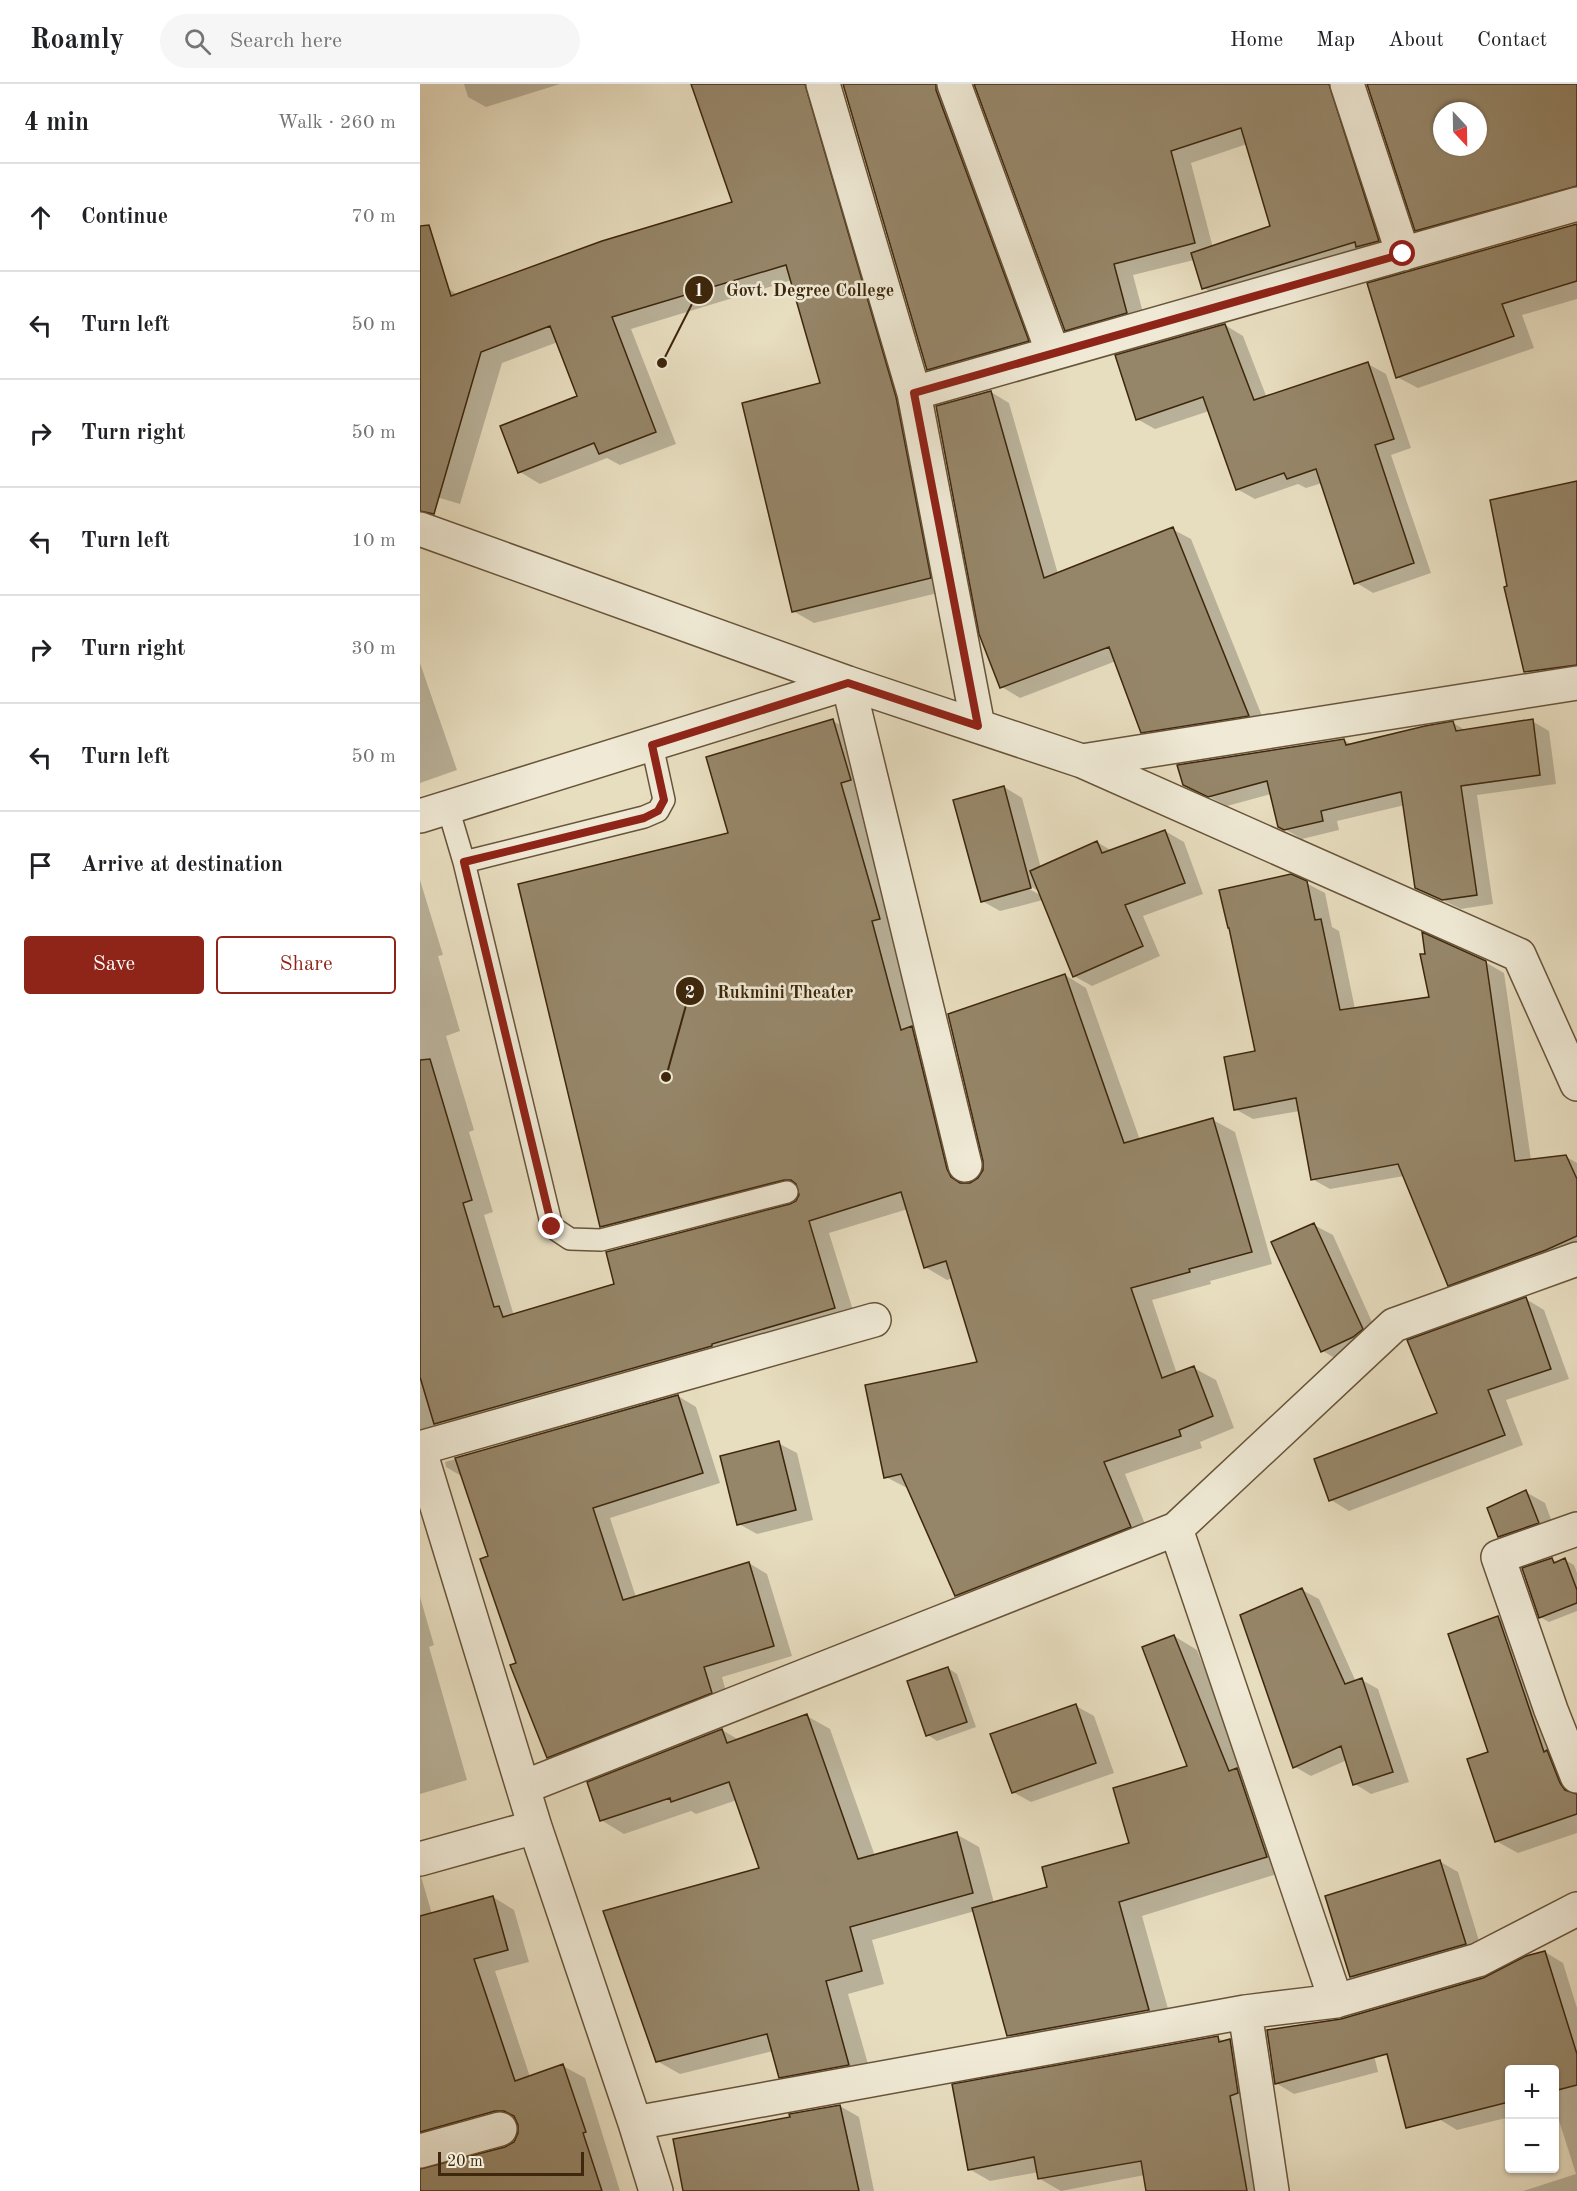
<!DOCTYPE html>
<meta charset="utf-8">
<style>
body{margin:0;font-family:"Old Standard TT",serif;background:#f6f6f6;color:#202124}
.controls{position:absolute;right:18px;bottom:18px;display:grid;overflow:hidden;border-radius:6px;box-shadow:0 2px 4px #0004}
.controls button{width:54px;height:54px;display:grid;place-items:center;padding:0;border:0;border-bottom:2px solid #e0e0e0;background:#fff;color:#202124;font:30px sans-serif}
.compass{position:absolute;left:1013px;top:18px;width:54px;height:54px;border-radius:50%;background:#fff;box-shadow:0 2px 4px #0004;rotate:158deg}
.scale{position:absolute;left:18px;bottom:15px;width:146px;box-sizing:border-box;padding-left:6px;border:3px solid #3e270c;border-top:0;font-size:16px;line-height:21px;white-space:nowrap;color:#3e270c;-webkit-text-stroke:4px #efe9d5;paint-order:stroke}
.stop{position:absolute;width:18px;height:18px;margin:-14px;border:4px solid #8f2418;border-radius:50%;background:#fff}
.stop.end{background:#8f2418;border-color:#fff;box-shadow:0 2px 6px #0008}
.list{margin:0;padding:0;list-style:none}
h2{display:flex;justify-content:space-between;align-items:center;height:78px;margin:0;padding:0 24px;font-size:26px}
h2 small{font-size:20px;font-weight:400;color:#757577}
.list li{display:grid;grid-template-columns:39px 1fr auto;gap:18px;align-items:center;box-sizing:border-box;height:108px;padding:0 24px;border-top:2px solid #e0e0e0}
.list b{display:block;font-size:22px;white-space:nowrap}
.list em{font-size:20px;font-style:normal;color:#757577}
.actions{display:flex;gap:12px;padding:18px 24px}
.actions a{flex:1;padding:14px 0;border:2px solid #8f2418;border-radius:6px;text-align:center;font-size:21px;color:#8f2418}
.actions .main{background:#8f2418;color:#fff}
.icon{flex:none;width:33px;height:33px;fill:none;stroke:currentColor;stroke-width:2;stroke-linecap:round;stroke-linejoin:round}
.map{position:relative;flex:none;width:1157px;height:2107px;overflow:hidden}
header{display:flex;align-items:center;gap:36px;box-sizing:border-box;height:84px;padding:0 30px;background:#fff;border-bottom:2px solid #e0e0e0}
header strong{font-size:28px}
nav{display:flex;gap:33px;margin-inline-start:auto;font-size:21px}
.search{width:420px;height:54px;background:#f6f6f6;display:flex;align-items:center;gap:15px;box-sizing:border-box;padding:0 21px;border-radius:33px;color:#757577;font-size:22px}
main{display:flex}
aside{flex:1;background:#fff}
.map>svg:first-child{display:block}
</style>
<header>
<strong>Roamly</strong>
<div class="search"><svg class="icon" aria-label="search" viewBox="0 0 24 24"><circle cx="10" cy="10" r="6"/><path d="M15 15l6 6"/></svg>Search here</div>
<nav><a>Home</a><a>Map</a><a>About</a><a>Contact</a></nav>
</header>
<main>
<aside>
<h2>4 min<small>Walk · 260 m</small></h2>
<ul class="list">
<li><svg class="icon" aria-label="ahead" viewBox="0 0 24 24"><path d="M12 20V5M6 11l6-6 6 6"/></svg><div><b>Continue</b></div><em>70 m</em></li>
<li><svg class="icon" aria-label="left" viewBox="0 0 24 24"><path d="M17 20v-9H6M10 6l-5 5 5 5"/></svg><div><b>Turn left</b></div><em>50 m</em></li>
<li><svg class="icon" aria-label="right" viewBox="0 0 24 24"><path d="M7 20v-9h11M14 6l5 5-5 5"/></svg><div><b>Turn right</b></div><em>50 m</em></li>
<li><svg class="icon" aria-label="left" viewBox="0 0 24 24"><path d="M17 20v-9H6M10 6l-5 5 5 5"/></svg><div><b>Turn left</b></div><em>10 m</em></li>
<li><svg class="icon" aria-label="right" viewBox="0 0 24 24"><path d="M7 20v-9h11M14 6l5 5-5 5"/></svg><div><b>Turn right</b></div><em>30 m</em></li>
<li><svg class="icon" aria-label="left" viewBox="0 0 24 24"><path d="M17 20v-9H6M10 6l-5 5 5 5"/></svg><div><b>Turn left</b></div><em>50 m</em></li>
<li><svg class="icon" aria-label="arrive" viewBox="0 0 24 24"><path d="M6 21V4h12l-3 4 3 4H6"/></svg><div><b>Arrive at destination</b></div></li>
</ul>
<div class="actions"><a class="main">Save</a><a>Share</a></div>
</aside>
<div class="map">
<svg width="1157" height="2107" viewBox="0 0 1157 2107">
<rect width="100%" height="100%" fill="#e7ddbf"/>
<filter id="stains"><feTurbulence type="fractalNoise" baseFrequency=".00333" numOctaves="4"/><feColorMatrix values="0 0 0 0 .2 0 0 0 0 .09 0 0 0 0 .02 0 0 0 .5 -.17"/></filter>
<radialGradient id="worn" r=".72"><stop offset=".6" stop-color="#630" stop-opacity="0"/><stop offset="1" stop-color="#630" stop-opacity=".3"/></radialGradient>
<path fill="#0003" fill-rule="evenodd" d="M44 0H140L66 23 48 13Z
M273 0H409L530 506 394 539 373 527 402 300 372 196 211 245 256 360 200 381 187 374 120 400 100 388 159 313 138 258 82 279 40 420 0 408V214L29 205 38 211 314 119Z
M424 0H540L628 268 529 297 508 285Z
M556 0H933L979 168 804 216 784 204 774 176 713 191 726 240 667 257 646 246ZM827 60 852 143 793 164 771 79Z
M948 0H1157V118L1017 158 996 146ZM1022 27H1058V63H1022Z
M1157 141V215L1102 231 1114 264 998 304 977 293Z
M805 241 823 252 847 314 948 280 966 290 991 364 971 371 1011 489 953 509 935 498 902 399 886 404 878 400 835 415 817 405 789 327 735 345 717 335Z
M571 308 589 319 638 490 752 445 771 455 846 642 741 658 723 648 696 577 600 614 582 603Z
M1157 399V594L1126 599 1106 587 1089 503Z
M0 579 37 686 0 699Z
M413 637 435 649 549 1101 559 1095 645 891 666 904 720 1056 793 1036 815 1048 852 1180 790 1197 791 1200 732 1216 757 1290 774 1284 796 1296 814 1344 780 1358 782 1364 705 1390 731 1455 558 1524 536 1511 489 1405 466 1393 559 1279 533 1194 527 1196 505 1183 488 1125 409 1149 436 1236 17 1358 0 1410V796L23 871 18 872 40 947 26 952 54 1046 49 1048 73 1128 64 1131 94 1232 195 1201 371 1122 381 1113V1109L203 1155 181 1142 310 750Z
M1112 637 1129 647 1136 700 1057 711 1073 820 1041 825 997 804 985 721 917 737 919 746 882 755 859 742 851 710 807 722 764 700 924 656 932 661 1033 639 1047 647Z
M584 703 602 714 621 784 677 758 692 767 745 747 764 758 783 810 723 832 740 872 672 902 654 892 623 816 580 827 562 817ZM605 799 620 808V811L604 802Z
M886 799 905 809 912 843 919 847 935 925 1010 914 1065 878 1084 889 1111 1076 1145 1072 1157 1079V1170L1047 1211 1029 1200 984 1092 910 1105 892 1095 880 1027 833 1035 815 1025 836 968Z
M894 1141 913 1151 960 1256 921 1278 903 1267Z
M1106 1215 1124 1226 1149 1295 1086 1316 1103 1361 929 1427 911 1416 1019 1330Z
M258 1312 276 1323 300 1399 190 1434 216 1513 329 1479 347 1490 372 1572 302 1593 309 1619 147 1683 129 1673 98 1580 70 1473 43 1393 26 1383 25 1378Z
M358 1359 377 1369 393 1436 337 1450 319 1440Z
M1106 1408 1125 1419 1136 1449 1098 1463 1079 1452Z
M1132 1475 1138 1479 1145 1476 1154 1481 1157 1489V1527L1129 1538 1120 1533Z
M882 1506 899 1515 936 1598 942 1596 958 1605 989 1698 951 1710 935 1700 927 1676 891 1692 875 1683Z
M0 1513 14 1561 9 1563 47 1696 0 1710Z
M1078 1534 1099 1546 1157 1703V1749L1098 1769 1076 1757 1070 1669Z
M754 1552 777 1566 829 1692 870 1786 722 1832 752 1939 612 1965 588 1951 555 1827 452 1856 464 1900 428 1910 452 1994 384 2006 361 1993 353 1967 260 1990 237 1977 341 1786 317 1716 276 1730 271 1727 204 1750 181 1736 302 1646 319 1656 387 1632 410 1645 455 1772 536 1750 559 1763 574 1819 629 1805 711 1760 769 1683Z
M528 1584 537 1590 556 1643 517 1657 508 1651Z
M656 1622 674 1632 694 1689 611 1718 593 1708Z
M1019 1777 1038 1788 1063 1870 950 1903 931 1892Z
M0 1789 12 1830 73 1813 94 1826 109 1878 75 1887 110 1993 143 1982 165 1994 200 2107H0V2086L86 2064 95 2059 100 2050 99 2038 17 2061 0 2051Z
M1125 1868 1143 1879 1157 1924V2107H1103L1156 2090 1134 2021V1986H1090V2033L1037 2046 1019 2035 995 1959 954 1971 958 1988 874 2010 856 1999 922 1936 1064 1895Z
M798 1954 805 1958 810 1957 831 1969 845 2107H728L725 2091 641 2107 620 2095 619 2088 570 2097 549 2085Z
M420 2022 439 2033 454 2107H264L372 2034Z"/>
<path fill="#968669" stroke="#3e270c" stroke-width="1.5" fill-rule="evenodd" d="M271 0H385L476 313 511 494 372 528 322 319 400 299 366 181 192 233 236 348 179 370 174 359 98 389 80 342 157 312 130 242 61 268 14 430 0 427V142L9 141 31 212 182 157 312 118Z
M423 0H516V6L609 257 507 286Z
M554 0H909L959 157 936 163 935 158 782 205 771 169 850 142 821 44 751 67 775 159 694 180 707 229 645 247Z
M947 0H1157V102L995 147ZM1022 27H1058V63H1022Z
M1157 140V197L1082 220 1094 252 976 294 947 199Z
M805 240 834 316 948 278 974 355 955 361 994 479 934 500 896 385 867 395 864 389 816 406 783 313 716 336 695 271Z
M571 307 624 494 753 443 829 632 721 649 689 563 580 604 559 550 516 322Z
M1157 397V581L1104 588 1084 503 1087 502 1070 416Z
M413 635 431 696 421 699 460 835 452 837 481 946 492 942 527 1085 531 1093 540 1099H550L558 1094 563 1086V1077L528 930 645 890 704 1059 793 1034 832 1168 769 1185 770 1188 711 1204 742 1294 774 1282 793 1332 759 1346 761 1352 684 1378 711 1443 535 1512 481 1390 464 1394 445 1301 557 1278 526 1177 504 1184 481 1108 389 1137 415 1224 292 1260V1262L14 1340 0 1293V976L10 975 52 1116 43 1119 74 1223 79 1222 83 1233 194 1200 186 1168 370 1120 376 1117 379 1111 376 1100 371 1096H364L180 1143 98 800 308 749 286 673Z
M1113 635 1120 691 1041 702 1057 811 1022 816 995 804 981 708 901 727 903 737 864 746 858 743 847 697 788 713 763 701 757 681 924 655 926 661 1005 642 1033 637 1036 647Z
M584 702 611 804 561 818 533 716Z
M745 746 765 799 705 821 723 862 653 893 610 787 677 757 682 769Z
M871 790 887 797 895 836 901 835 920 926 1009 913 1000 870H1005L1002 848 1066 877 1095 1077 1146 1071 1157 1095V1152L1126 1166 1028 1202 978 1080 891 1096 876 1014 814 1026 804 973 835 967 809 844H808L799 806Z
M894 1139 943 1245 933 1253 901 1268 851 1158Z
M1106 1213 1131 1285 1068 1306 1085 1351 909 1417 894 1375 1017 1329 987 1256Z
M258 1311 283 1389 173 1424 203 1516 329 1478 354 1562 284 1583 292 1609 127 1674 90 1581 96 1579 60 1475 68 1472 35 1374Z
M359 1357 376 1426 317 1441 300 1372Z
M1106 1406 1119 1439 1078 1453 1067 1424Z
M1132 1474 1134 1479 1145 1474 1157 1506V1519L1119 1534 1102 1484Z
M882 1504 925 1600 942 1594 973 1688 933 1701 921 1662 873 1684 820 1531Z
M1078 1532 1124 1668 1127 1666 1140 1699 1145 1706 1157 1710V1730L1075 1758 1047 1675 1068 1668 1028 1550Z
M754 1551 809 1687 817 1684 847 1773 699 1818 729 1926 587 1952 552 1824 627 1803 622 1783 709 1759 693 1704 767 1682 722 1563Z
M528 1583 547 1638 506 1652 487 1597Z
M656 1620 676 1679 592 1709 570 1650Z
M387 1630 438 1775 537 1748 553 1809 430 1843 442 1887 406 1897 429 1981 359 1994 347 1950 236 1978 183 1827 339 1784 309 1698 251 1718 250 1714 180 1737 167 1698 302 1645 307 1659Z
M1020 1776 1046 1860 930 1893 905 1812Z
M73 1812 88 1866 54 1875 95 1997 143 1980 166 2048 163 2049 182 2107H0V2085L85 2063 94 2058 98 2049V2041L94 2032 84 2027H75L0 2048V1832Z
M1125 1867 1157 1970V2001L1134 2007V1986H1089V2018L986 2044 967 1970 855 2000 847 1946 921 1935 1063 1894 1106 1872Z
M798 1952 799 1958 810 1955 818 2009 810 2012 827 2107H726L721 2077 618 2095 614 2073 548 2086 532 2000Z
M420 2021 439 2107H263L253 2055 370 2033 369 2030Z"/>
<g fill="none" stroke-linecap="round" stroke-linejoin="round">
<defs>
<path id="lane" d="M232 661 244 716 238 727 224 733 44 778 132 1143 150 1155 181 1156 367 1108
M28 724 44 778"/>
<path id="street" d="M403 0 494 309 558 642
M534 0 633 269
M927 0 983 170
M494 309 1157 120
M0 445 428 599 662 677 1099 871 1157 1000
M662 677 1157 599
M0 732 428 599 545 1081
M0 1364 454 1236
M0 1367 115 1743 215 2039 236 2107
M756 1445 916 1917
M1157 1445 1078 1473 1131 1626 1157 1692
M104 1703 756 1445 974 1241 1157 1175
M0 1775 115 1743
M825 1928 852 2107
M215 2039 825 1928 916 1917 1058 1876 1157 1825
M0 2067 80 2045"/>
</defs>
<use href="#lane" stroke="#685439" stroke-width="24"/>
<use href="#street" stroke="#685439" stroke-width="36"/>
<use href="#lane" stroke="#efe9d5" stroke-width="21"/>
<use href="#street" stroke="#efe9d5" stroke-width="33"/>
</g>
<g fill="none" stroke-linecap="round" stroke-linejoin="round">
<path stroke="#8f2418" stroke-width="8" d="M132 1143 44 778 224 734 238 727 244 716 232 661 428 599 558 642 494 309 983 170"/>
</g>
<path fill="none" stroke="#3e270c" stroke-width="2" d="M242 279L279 206M246 993L270 907"/>
<g fill="#3e270c" stroke="#efe9d5" stroke-width="2">
<circle cx="242" cy="279" r="6"/>
<circle cx="246" cy="993" r="6"/>
<circle cx="279" cy="206" r="15"/>
<circle cx="270" cy="907" r="15"/>
</g>
<g font-size="18" text-anchor="middle" font-weight="bold" fill="#fff">
<text x="279" y="212">1</text>
<text x="270" y="914">2</text>
</g>
<g font-size="18" text-anchor="middle" font-weight="bold" fill="#3e270c" stroke="#efe9d5" stroke-width="5" stroke-linejoin="round" paint-order="stroke">
<text x="390" y="212">Govt. Degree College</text>
<text x="365" y="914">Rukmini Theater</text>
</g>
<rect width="100%" height="100%" filter="url(#stains)"/>
<rect width="100%" height="100%" fill="url(#worn)"/>
</svg>
<div class="controls">
<button>+</button>
<button>−</button>
</div>
<svg class="compass" viewBox="-18 -18 36 36"><path d="M0-13l5 13h-10z" fill="#e53935"/><path d="M0 13l5-13h-10z" fill="#757577"/></svg>
<div class="scale">20 m</div>
<div class="stop" style="left:983px;top:170px"></div>
<div class="stop end" style="left:132px;top:1143px"></div>
</div>
</main>
